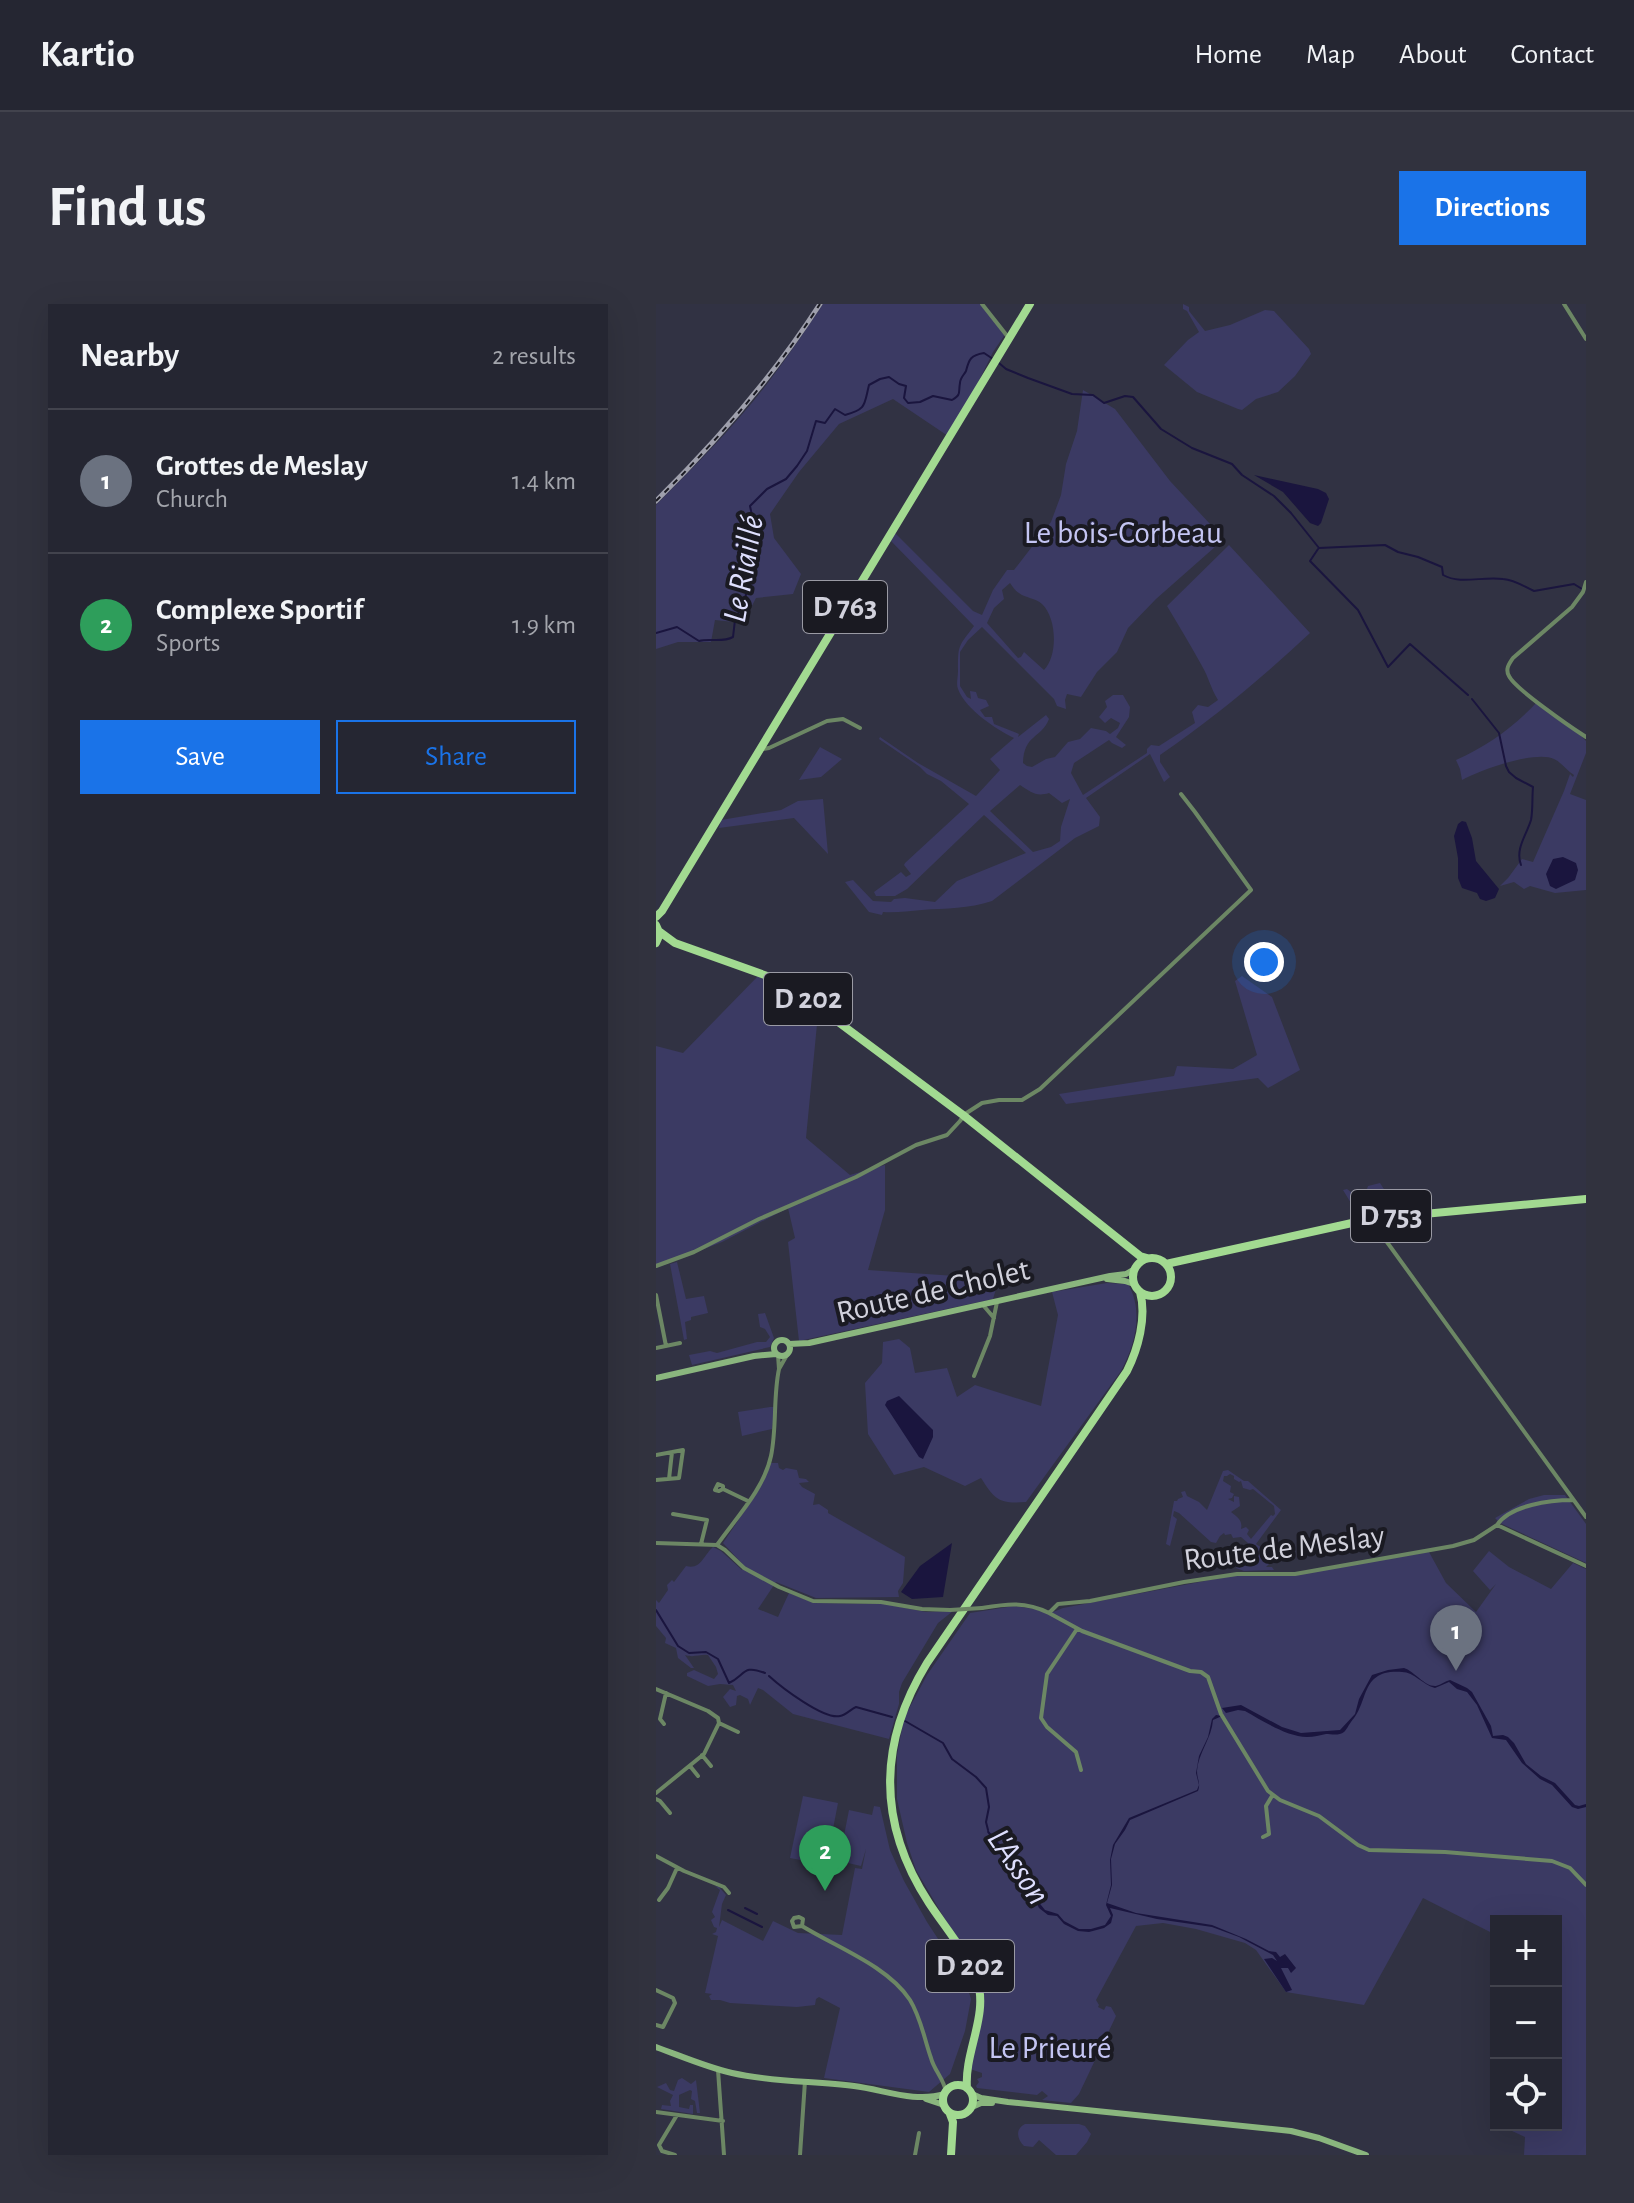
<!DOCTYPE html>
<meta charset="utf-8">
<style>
body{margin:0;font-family:"Alegreya Sans",sans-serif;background:#31323e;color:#f1f3f6}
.controls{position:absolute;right:24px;bottom:24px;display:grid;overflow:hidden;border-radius:0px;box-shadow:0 8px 32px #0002}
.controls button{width:72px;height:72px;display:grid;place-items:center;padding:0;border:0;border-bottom:2px solid #42434d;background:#252632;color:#f1f3f6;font:40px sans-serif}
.you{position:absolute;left:608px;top:658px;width:28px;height:28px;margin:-20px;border:6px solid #fff;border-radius:50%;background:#1a73e8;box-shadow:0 0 0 12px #1a73e833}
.badge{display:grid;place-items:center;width:52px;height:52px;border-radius:50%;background:#1a73e8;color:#fff;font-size:26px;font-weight:700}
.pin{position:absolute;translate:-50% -66px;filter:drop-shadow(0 2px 4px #0008)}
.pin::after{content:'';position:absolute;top:42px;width:28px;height:24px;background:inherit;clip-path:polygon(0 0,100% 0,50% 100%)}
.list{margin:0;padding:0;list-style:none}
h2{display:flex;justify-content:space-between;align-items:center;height:104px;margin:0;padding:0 32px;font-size:34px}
h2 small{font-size:26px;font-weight:400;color:#a3a5ac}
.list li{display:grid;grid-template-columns:52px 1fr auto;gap:24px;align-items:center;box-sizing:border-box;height:144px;padding:0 32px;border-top:2px solid #42434d}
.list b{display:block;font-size:30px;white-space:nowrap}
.list p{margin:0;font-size:26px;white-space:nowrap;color:#a3a5ac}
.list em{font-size:26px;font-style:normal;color:#a3a5ac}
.actions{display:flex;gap:16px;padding:24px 32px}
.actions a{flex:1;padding:18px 0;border:2px solid #1a73e8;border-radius:0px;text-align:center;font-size:28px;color:#1a73e8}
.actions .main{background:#1a73e8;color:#fff}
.icon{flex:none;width:44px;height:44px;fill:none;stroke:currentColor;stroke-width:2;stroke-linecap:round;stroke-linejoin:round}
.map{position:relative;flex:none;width:930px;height:1851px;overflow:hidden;border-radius:0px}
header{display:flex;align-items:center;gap:48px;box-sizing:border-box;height:112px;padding:0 40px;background:#252632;border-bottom:2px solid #42434d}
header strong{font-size:38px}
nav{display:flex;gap:44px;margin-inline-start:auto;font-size:28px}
.intro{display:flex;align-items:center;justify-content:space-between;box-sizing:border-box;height:192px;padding:0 48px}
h1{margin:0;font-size:56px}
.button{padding:20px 36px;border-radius:0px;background:#1a73e8;color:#fff;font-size:28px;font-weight:700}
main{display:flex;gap:48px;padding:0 48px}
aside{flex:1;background:#252632;border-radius:0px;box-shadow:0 8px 32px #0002}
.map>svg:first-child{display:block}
</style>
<header>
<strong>Kartio</strong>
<nav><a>Home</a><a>Map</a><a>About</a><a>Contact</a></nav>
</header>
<div class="intro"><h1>Find us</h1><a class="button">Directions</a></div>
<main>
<aside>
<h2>Nearby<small>2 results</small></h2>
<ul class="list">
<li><span class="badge" style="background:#6b7280">1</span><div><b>Grottes de Meslay</b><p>Church</p></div><em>1.4 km</em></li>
<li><span class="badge" style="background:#2e9e5b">2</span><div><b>Complexe Sportif</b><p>Sports</p></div><em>1.9 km</em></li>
</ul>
<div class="actions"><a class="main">Save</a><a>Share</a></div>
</aside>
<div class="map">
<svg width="930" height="1851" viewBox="0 0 930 1851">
<rect width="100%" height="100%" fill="#313243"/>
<path fill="#3b3a63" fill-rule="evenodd" d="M167 0H326L350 29 337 48 295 134 237 95 183 120 143 168 114 210 118 234 145 270 137 290 100 294 87 319 59 316 55 338H22L0 345V201C41 160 83 118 117 72 135 48 151 24 167 0Z
M527 0 533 3V7L549 27 574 21 609 6 618 7 653 45 655 50 639 72 622 88 600 95 586 106 582 105 541 88 508 61 532 36 543 28 531 7 527 5Z
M427 86 459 105 514 177 568 235 500 295 472 324 461 348 441 368 425 393 411 390 409 396 410 405 401 402 398 395 326 323 312 336 304 348V382L311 393 315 395 314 387 320 388 322 394 330 396 333 402 324 406 329 413H336L338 420 363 430 362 433 390 411 393 415C385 435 368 430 367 459L371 462 376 463 390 455 399 453 412 438 424 435 435 424 450 427 454 430 462 424 464 419 455 414 449 419 443 413 451 403 449 397 457 391H467L474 403 473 413 460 433 470 441 466 444 456 439 453 436 418 459 415 469 427 491 491 449V445L495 441 503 442 539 419 536 408 542 401 552 403 562 396C555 385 553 374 546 362 535 342 523 322 511 302L573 241 654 329C607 373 558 414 504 451V458L514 473 508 478 494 450 430 494 444 513 443 522 419 534 336 597C313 605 290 604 266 606 252 607 240 609 227 608L226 611 213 608 189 578 197 576 217 597 235 598 238 595 249 594 279 598 301 577 370 549 328 511 251 585 239 592H220L218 588 245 568 250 573 255 570 248 561 249 559 313 500 285 477 271 470 264 463 223 435 224 433 262 459 320 492 344 466 334 455 358 434C340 425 310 406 302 385 300 380 302 373 302 367 302 341 302 343 318 322L234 236 238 228 317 307 326 311 337 286 351 266H358L395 218 405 191 410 160 421 127ZM354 279C357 283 359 287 363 289 369 294 380 294 386 300 401 314 402 352 388 366L368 348 365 353 362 354 331 319 338 304 348 295 346 286ZM364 481C375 488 380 493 393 489L406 499 414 495 405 523 404 537 395 543 377 548 334 507Z
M881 398 900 412 913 419 930 437V449L914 490 930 496V586L899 589 874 582 868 585 858 578 844 582 852 574 866 555 877 558 908 487 914 470 917 473 918 471C911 467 905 458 898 455 880 446 824 466 806 476L804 465 800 456C831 442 857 424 881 398Z
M164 443 186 455 165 473 143 476Z
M167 495 172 550 138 514 63 524 65 516 125 506 142 497Z
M104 670 132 682 162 710 150 834 194 871 229 861V906L212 966 343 975 337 995 143 1037 132 938 139 934 132 904 66 938 0 964V742L27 749Z
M586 672 616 693 644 766 612 784 602 774 410 800 403 790 518 772 521 762 577 765 601 751 579 677Z
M724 879 743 908 714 911 709 905 701 909 687 886 691 885 707 897 712 882Z
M21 958 30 995 48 992 52 1009 35 1013V1016L29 1018 31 1035 28 1036 14 960Z
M451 979 472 980C488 1007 479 1041 465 1067L370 1198C343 1200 339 1196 325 1174L309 1182 268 1163 238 1171 212 1130 209 1079 226 1059 227 1038 243 1035 254 1044 259 1069 291 1064 301 1093 319 1081 385 1102 402 1011 396 988Z
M109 1009 118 1034 114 1043 36 1061 33 1051 54 1047 61 1049 101 1038H110L114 1033 109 1025 104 1023 102 1010Z
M114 1103H119L116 1125 86 1132 82 1108Z
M114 1159H122L123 1164 127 1166 130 1164 141 1166 143 1174 150 1175 153 1178 143 1179 146 1183 159 1190 157 1201 163 1200 172 1206V1209L249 1253 247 1279 242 1287 243 1293 160 1294 120 1278 102 1305 122 1313 133 1289 158 1299 229 1300 270 1308 297 1307 282 1319 246 1379 243 1388V1400L233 1435 137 1410 107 1386 102 1384 94 1401 92 1395 84 1391 81 1392 80 1401 74 1403 67 1393 74 1385 80 1387 77 1381 64 1380 52 1382 31 1372V1369L38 1366 58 1375 62 1370 60 1363 52 1351C44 1350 38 1354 29 1351L38 1364H35L22 1354 20 1344 9 1339 10 1334 0 1322V1296L3 1299 12 1286 11 1281 16 1276 18 1278 30 1262C45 1266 47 1252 57 1243L65 1247 86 1266 90 1264 67 1239 100 1190Z
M572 1166 588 1177H592L625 1206 600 1240 609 1246H621L622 1242 629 1245V1250L622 1251 619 1256 613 1255 614 1259 610 1263H616L618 1266 588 1267 580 1264 592 1239 585 1233 577 1234 575 1230 569 1231 568 1229 564 1232 560 1239 555 1238 523 1209 518 1207 517 1212 521 1215 514 1242 510 1240 518 1197H521L522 1195 527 1193 525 1188 529 1187 531 1192 543 1198 551 1206 567 1167ZM574 1170 578 1172V1175L583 1178 585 1177 587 1184 594 1186 597 1185 618 1202 619 1210 617 1212 615 1211 595 1235 591 1230 593 1226 590 1223 585 1225C587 1216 581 1213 575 1208L584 1202 583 1193 578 1192V1198L572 1195 576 1194 578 1190 574 1188 575 1182 567 1177 568 1172H571Z
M888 1191H909L930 1220V1259L844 1219 839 1214 873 1195Z
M833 1247 853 1263 895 1285 917 1259 930 1265V1851H868L869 1833 843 1821H900V1617H840V1631L767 1594 708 1701 630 1688 600 1646 589 1639 540 1625 507 1619 480 1622 440 1696 443 1701 442 1703 448 1706 450 1702 455 1703 460 1712 423 1790 415 1799 386 1796 392 1792 386 1787 381 1791 321 1784 320 1782 323 1778 321 1775 326 1773V1769L314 1765 323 1672 314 1651 290 1617 260 1566 251 1539 241 1495V1451L248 1414 271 1371 314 1309 358 1302 397 1308 407 1304 575 1272H631L773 1248 790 1279 820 1308 840 1280 834 1286 817 1267Z
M147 1492 182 1499 170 1561 134 1554Z
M218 1502 224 1503 234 1546 248 1577 271 1618 309 1676 315 1695 309 1727 294 1770 273 1788 168 1774 184 1704 163 1693 160 1695 159 1701 141 1703 74 1699 64 1696H55L53 1692 56 1690 49 1689 62 1632 56 1630 60 1628 61 1624 58 1623 55 1616 59 1613 56 1608 64 1586 59 1582 63 1583 70 1591 66 1600 63 1623 66 1616 107 1637 117 1617 142 1629 186 1631 199 1564 206 1565 210 1545 205 1562 183 1557 193 1506 216 1511Z
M26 1774 35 1780 40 1776 44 1809H41L39 1797 35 1795 36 1787 34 1786 23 1791V1803L33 1805 34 1801H37V1810L5 1805 6 1801 15 1802 14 1797 17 1791 1 1783 10 1779 14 1786 18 1787 22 1776Z
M369 1820H423L429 1822 435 1830 431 1838 420 1851H400L383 1836 377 1843 368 1842C361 1835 359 1825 369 1820Z"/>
<path fill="#1a153e" d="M598 171 662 185 670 189 673 195 665 219 662 222 654 219 627 188Z
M806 517 810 518 816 534 820 557 843 585 839 594 830 597 824 595 821 589 806 584 802 574V554L798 532 802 520Z
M907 553 920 559 922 566 919 576 900 585 894 582 890 570 897 555Z
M243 1092 277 1126V1133L267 1155 263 1153 229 1101 231 1097Z
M296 1239 287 1293 256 1295 245 1288 264 1262Z
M748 1364C758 1367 769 1383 780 1382 785 1381 789 1377 794 1376L811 1384 816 1388 835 1422 837 1432 847 1431 852 1433 858 1439 870 1460 885 1472 899 1479 919 1501 923 1502 930 1500V1503L922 1505 916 1503 896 1481 884 1475 866 1459 850 1436 836 1434 821 1401 811 1388 801 1385 793 1378 779 1384C767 1381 758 1368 746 1368 703 1365 714 1398 695 1418 694 1419 689 1428 688 1428 683 1432 675 1430 670 1430 664 1431 658 1433 651 1433 631 1433 607 1417 589 1407L582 1406 570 1409 566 1404 585 1401 626 1423 645 1429 684 1426 699 1410 703 1395 716 1371 732 1366Z
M560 1411 566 1412 557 1416C556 1434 542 1449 541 1467 541 1475 545 1479 542 1487L474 1516 469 1526 459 1540 455 1555 456 1581 451 1599 480 1609 556 1621 590 1635 613 1647 620 1648 624 1653 629 1650 640 1664 635 1669 632 1664H625L636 1686 630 1688 608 1655 616 1654 621 1657 617 1651 583 1633 556 1623 501 1615 454 1604 457 1611 455 1619 448 1624 433 1628 422 1627 408 1620 401 1612 392 1611 383 1604 362 1561 342 1543 331 1528 332 1526 347 1544 362 1556 381 1596 389 1606 402 1610 408 1617 423 1625H435L449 1621 455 1612 450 1601 455 1581 454 1556 457 1541 473 1514 541 1486 543 1481 540 1469 543 1452 552 1433 556 1415Z"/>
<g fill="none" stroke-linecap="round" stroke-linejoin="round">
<path stroke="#1a153e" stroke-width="2" d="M343 59 350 65 372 74 416 90 437 91 448 99 469 92 477 93 505 125 536 144 576 160 586 171 618 192 635 209 663 244
M663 244 729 241 742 248 762 253 786 263 787 271C805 281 826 272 847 275 859 276 867 282 878 287L918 280 926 285
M662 245 654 257 702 306 732 363 754 340 812 391
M0 329 21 323 43 337C54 334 66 339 77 333L79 316 89 296 99 236 98 221 94 202 111 185 130 175 141 162 151 147 160 117 169 119 179 105 189 111C211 105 208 101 213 81L224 75 233 73 243 80 250 82 248 94 252 99 264 98 277 92 296 96C306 90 302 89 304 79 304 74 308 71 310 67 313 55 315 51 328 49L337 55
M816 395 843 429 850 462 853 468 860 474 877 483C876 493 877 506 875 516 870 532 859 545 865 561
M0 1306 22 1342 33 1349 50 1348 62 1355 73 1379C90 1371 86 1360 109 1369
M113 1372C125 1383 168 1416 184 1412 190 1411 195 1405 200 1403L236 1413
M249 1417 287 1439 296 1455 320 1473 330 1484 333 1503 330 1518 332 1526
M89 1604 101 1610
M72 1606 106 1623"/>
<path stroke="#6c8764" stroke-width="4" d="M326 0 352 33
M908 0 930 35
M930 278 927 288 916 303 857 354C853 360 849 365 853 372 858 384 916 424 930 433
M107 445 113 444 171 417 187 415 204 424
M715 916 930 1213
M0 962 38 948 103 915 200 873 260 841 291 831 304 817 309 810 326 799 343 796H366L384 785 595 586 539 508 525 490
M0 991 10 1042
M327 1001 338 1014
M0 1044 24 1039
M122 1051 123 1065 131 1051
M318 1072 334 1032 341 998
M0 1151 27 1146 23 1174 0 1176
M13 1175 16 1148
M67 1185 63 1187 59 1186 62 1180 67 1182V1185L92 1197
M17 1210 51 1216 45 1240
M841 1221C854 1201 895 1196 917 1196
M0 1239 61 1241 69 1246 88 1264 123 1283 157 1297 225 1298 266 1305 294 1306
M61 1241C80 1214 108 1185 115 1152 121 1123 117 1093 123 1065
M326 1304C350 1300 369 1297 393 1309L402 1300 434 1297 528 1278 581 1270H639L797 1242 818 1236 841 1221 930 1262
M393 1309 426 1327 534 1367 545 1368 552 1373 565 1410 612 1487 624 1496 663 1512 702 1541 713 1546 789 1548 896 1557 914 1564 930 1581
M421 1325 391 1370 385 1414 391 1423 420 1448 425 1466
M0 1385 52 1407 62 1414 63 1419
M63 1419 82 1428
M8 1420 4 1415 10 1389
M46 1451 55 1462
M34 1462 42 1472
M0 1489 48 1450 63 1419
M0 1495 4 1497 14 1509
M607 1533 613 1530 610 1502 616 1492
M0 1552 28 1567 68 1583 73 1589
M3 1596 12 1584 21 1564
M146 1622 147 1615 143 1613 138 1614 136 1617 138 1623 146 1622C180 1643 232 1662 254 1696 265 1714 268 1734 275 1754 278 1766 288 1775 290 1788
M0 1686 17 1694 19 1699 7 1723 0 1721
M62 1766 68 1851
M0 1808 67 1817
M19 1851 6 1847 3 1841 21 1811
M144 1851 149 1777
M259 1851 263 1829"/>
<path stroke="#8ab67e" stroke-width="6" d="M451 975 469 977 478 980
M118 1044a8 8 0 1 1 16 0a8 8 0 1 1-16 0Z
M133 1040 153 1039 454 972 470 970 477 966
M0 1074 98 1052 120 1050
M0 1743C25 1752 50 1763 76 1769 115 1778 158 1777 198 1782 229 1786 258 1799 289 1790
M316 1790 325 1794 352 1798 635 1827 663 1834 710 1851
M270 1795 288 1801
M316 1803 325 1799H336"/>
<path stroke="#a2da91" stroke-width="8" d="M0 613 6 607 374 0
M0 621 4 630 0 639
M4 628 19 639 114 673 146 691 307 811 484 952 491 954
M477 973a19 19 0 1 1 38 0a19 19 0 1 1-38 0Z
M510 960 714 915 930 895
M287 1796a15 15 0 1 1 30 0a15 15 0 1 1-30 0Z
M311 1784C308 1748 333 1711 321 1676 312 1650 288 1622 273 1599 221 1519 222 1439 271 1359L471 1067C482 1045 491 1013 484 988
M294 1810 297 1818 295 1851"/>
<defs>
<path id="rail" d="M0 197C61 137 117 73 164 0"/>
</defs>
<use href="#rail" stroke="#9e9fac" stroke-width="5"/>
<use href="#rail" stroke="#1a1a22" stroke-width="2" stroke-dasharray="6" stroke-linecap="butt"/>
<path stroke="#6c8764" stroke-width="4" d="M294 1306 326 1304"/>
</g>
<g text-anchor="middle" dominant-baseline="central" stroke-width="8" stroke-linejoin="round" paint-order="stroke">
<g fill="#1a1a22" stroke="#9a9aa4" stroke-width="2">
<rect x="147" y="277" width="84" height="52" rx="6"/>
<rect x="108" y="669" width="88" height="52" rx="6"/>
<rect x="695" y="886" width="80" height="52" rx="6"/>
<rect x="270" y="1636" width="88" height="52" rx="6"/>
</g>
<g font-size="30" font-weight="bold" fill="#d1d1dc">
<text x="189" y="303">D 763</text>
<text x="152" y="695">D 202</text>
<text x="735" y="912">D 753</text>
<text x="314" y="1662">D 202</text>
</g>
<g font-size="32" fill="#c4c5f3" stroke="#1a1a22">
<text x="467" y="229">Le bois-Corbeau</text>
<text x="394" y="1744">Le Prieuré</text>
</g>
<g font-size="32" fill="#d1d1dc" stroke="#1a1a22">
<text transform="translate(277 987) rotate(-13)">Route de Cholet</text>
<text transform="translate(628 1244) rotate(-7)">Route de Meslay</text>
</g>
<g font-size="34" font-style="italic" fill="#dedffe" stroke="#1a1a22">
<text transform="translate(88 265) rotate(-80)">Le Riaillé</text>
<text transform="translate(362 1563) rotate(56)">L'Asson</text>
</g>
</g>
</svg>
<div class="controls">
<button>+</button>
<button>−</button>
<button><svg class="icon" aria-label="locate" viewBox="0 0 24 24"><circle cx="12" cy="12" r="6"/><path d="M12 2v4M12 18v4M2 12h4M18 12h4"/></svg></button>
</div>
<div class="you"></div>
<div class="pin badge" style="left:800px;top:1367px;background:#6b7280">1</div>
<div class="pin badge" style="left:169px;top:1587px;background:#2e9e5b">2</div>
</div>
</main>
